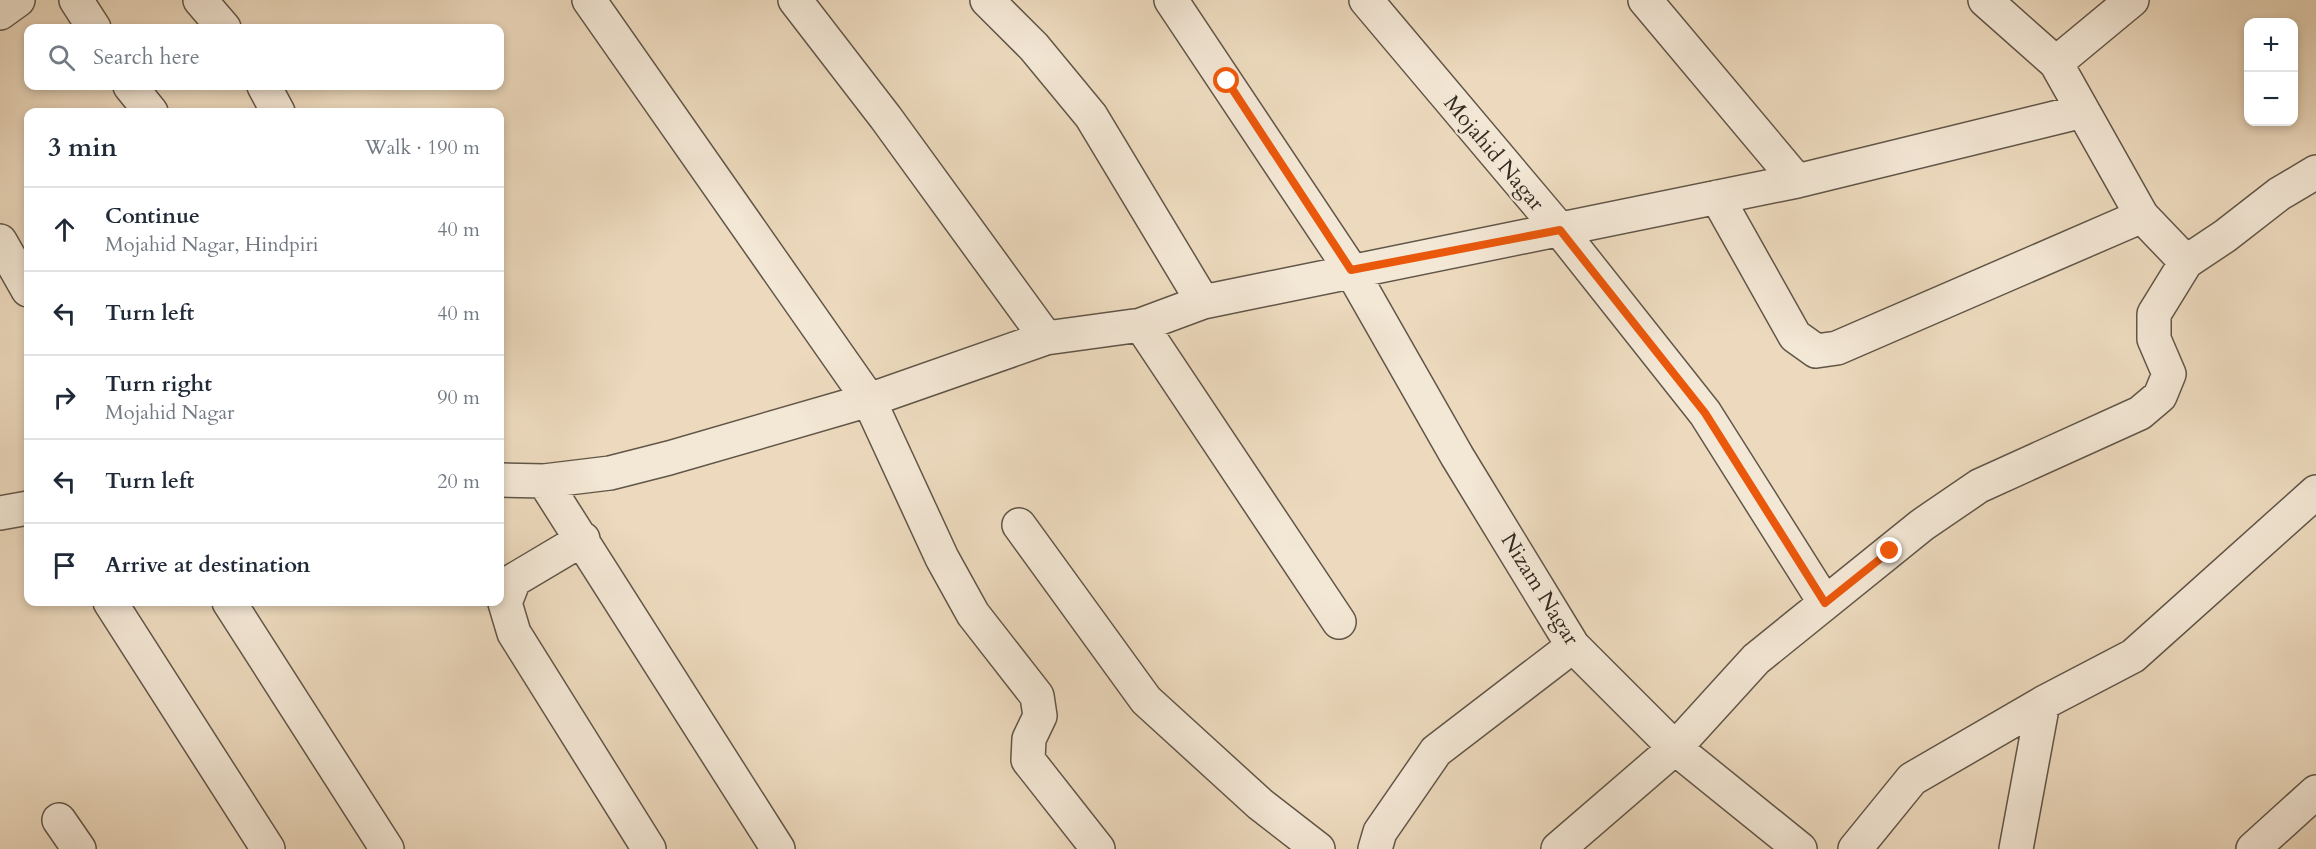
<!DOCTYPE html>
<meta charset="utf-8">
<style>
body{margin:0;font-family:Cardo,serif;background:#f6f6f7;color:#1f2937}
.controls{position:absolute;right:18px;top:18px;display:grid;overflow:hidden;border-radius:12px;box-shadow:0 3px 9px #0003}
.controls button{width:54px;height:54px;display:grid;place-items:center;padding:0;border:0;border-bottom:2px solid #e0e1e3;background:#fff;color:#1f2937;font:30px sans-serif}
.stop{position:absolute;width:18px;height:18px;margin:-14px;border:4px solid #ea580c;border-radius:50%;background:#fff}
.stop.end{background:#ea580c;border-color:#fff;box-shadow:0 2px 6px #0008}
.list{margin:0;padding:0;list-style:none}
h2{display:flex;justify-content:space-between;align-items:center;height:78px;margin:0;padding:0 24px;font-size:26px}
h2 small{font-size:20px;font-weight:400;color:#747a83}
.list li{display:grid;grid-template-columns:39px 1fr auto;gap:18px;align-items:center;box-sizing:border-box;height:84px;padding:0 24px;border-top:2px solid #e0e1e3}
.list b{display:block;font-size:22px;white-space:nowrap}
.list p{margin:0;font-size:20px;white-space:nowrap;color:#747a83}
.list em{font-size:20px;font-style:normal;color:#747a83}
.icon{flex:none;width:33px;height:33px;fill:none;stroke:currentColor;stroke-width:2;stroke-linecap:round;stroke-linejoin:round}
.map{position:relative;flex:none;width:2316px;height:849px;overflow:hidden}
.search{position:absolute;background:#fff;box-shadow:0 3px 9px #0003;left:24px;top:24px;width:480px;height:66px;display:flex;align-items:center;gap:15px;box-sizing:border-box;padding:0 21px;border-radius:12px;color:#747a83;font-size:22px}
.panel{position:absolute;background:#fff;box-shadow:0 3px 9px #0003;left:24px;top:108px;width:480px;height:498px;border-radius:12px}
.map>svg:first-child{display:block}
</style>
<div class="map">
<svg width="2316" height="849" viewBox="0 0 2316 849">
<rect width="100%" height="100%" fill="#eddabe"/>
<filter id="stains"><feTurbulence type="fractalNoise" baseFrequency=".00333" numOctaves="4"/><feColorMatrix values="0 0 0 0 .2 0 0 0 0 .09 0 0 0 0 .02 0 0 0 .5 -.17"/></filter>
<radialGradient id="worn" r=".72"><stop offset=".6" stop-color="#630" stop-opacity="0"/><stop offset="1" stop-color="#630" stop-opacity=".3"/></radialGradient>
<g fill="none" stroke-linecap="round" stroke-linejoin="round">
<defs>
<path id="minor" d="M76 0 94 28
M200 0 224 28
M589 0 869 400 942 558 973 614 1037 696 1040 716 1029 739 1028 760 1098 849
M795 0 886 118 1046 338
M987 0 1034 47 1091 116 1203 302
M1171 0 1351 270 1457 456 1573 646 1675 748 1800 849
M1366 0 1560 230 1705 413 1825 603
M1985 0 2056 63 2142 216 2186 262
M0 13 18 0
M2056 63 2132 0
M130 86 151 112
M264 86 278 112
M1797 181 2083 111
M1717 197 1795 336 1816 351 1837 348 2142 216
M0 241 28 290
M1141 325 1339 622
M500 480 544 481 610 473 669 458 869 400 1046 338 1141 325 1203 302 1797 181 1645 0
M544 481 778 849
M0 513 28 508
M1019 525 1146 700 1260 804 1318 849
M583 539 514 580 505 603 514 633 649 849
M110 602 268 849
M229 602 387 849
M59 820 79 849
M1375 849 1380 832 1436 751 1573 646
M1558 849 1675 748 1756 659 1922 525 1979 486 2140 413 2160 396 2169 374 2154 339V314L2186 262 2225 236 2279 194 2316 172
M1855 849 1912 779 2043 703 2133 656 2316 492
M2016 849 2043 703
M2253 849 2316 792"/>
</defs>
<use href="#minor" stroke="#615648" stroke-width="36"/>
<use href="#minor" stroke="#f3e7d5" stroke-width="33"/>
</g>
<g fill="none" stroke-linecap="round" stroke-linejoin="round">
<path stroke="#ea580c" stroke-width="8" d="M1227 81 1351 270 1560 230 1705 413 1825 603 1890 551"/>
</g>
<g text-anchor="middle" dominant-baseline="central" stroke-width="5" stroke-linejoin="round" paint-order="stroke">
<g font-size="22" fill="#322a20" stroke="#f3e7d5">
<text transform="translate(1494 153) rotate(50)">Mojahid Nagar</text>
<text transform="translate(1540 589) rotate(58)">Nizam Nagar</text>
</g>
</g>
<rect width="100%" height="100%" filter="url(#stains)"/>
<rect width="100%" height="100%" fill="url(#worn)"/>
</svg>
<div class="controls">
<button>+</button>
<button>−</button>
</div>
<div class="stop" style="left:1227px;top:81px"></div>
<div class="stop end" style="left:1890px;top:551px"></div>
<div class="search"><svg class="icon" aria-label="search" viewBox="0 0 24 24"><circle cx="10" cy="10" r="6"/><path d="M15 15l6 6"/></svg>Search here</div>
<section class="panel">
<h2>3 min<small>Walk · 190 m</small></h2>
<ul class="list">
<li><svg class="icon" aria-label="ahead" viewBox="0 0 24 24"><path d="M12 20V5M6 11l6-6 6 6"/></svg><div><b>Continue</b><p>Mojahid Nagar, Hindpiri</p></div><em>40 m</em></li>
<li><svg class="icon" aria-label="left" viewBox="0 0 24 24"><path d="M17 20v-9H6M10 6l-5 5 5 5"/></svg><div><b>Turn left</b></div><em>40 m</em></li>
<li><svg class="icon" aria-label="right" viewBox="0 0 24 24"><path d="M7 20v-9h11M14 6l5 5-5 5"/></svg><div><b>Turn right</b><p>Mojahid Nagar</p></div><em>90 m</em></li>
<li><svg class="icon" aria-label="left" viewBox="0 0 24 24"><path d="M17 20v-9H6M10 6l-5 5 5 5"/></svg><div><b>Turn left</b></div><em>20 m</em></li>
<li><svg class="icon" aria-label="arrive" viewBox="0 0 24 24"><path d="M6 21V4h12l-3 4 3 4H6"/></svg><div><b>Arrive at destination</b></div></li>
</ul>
</section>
</div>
